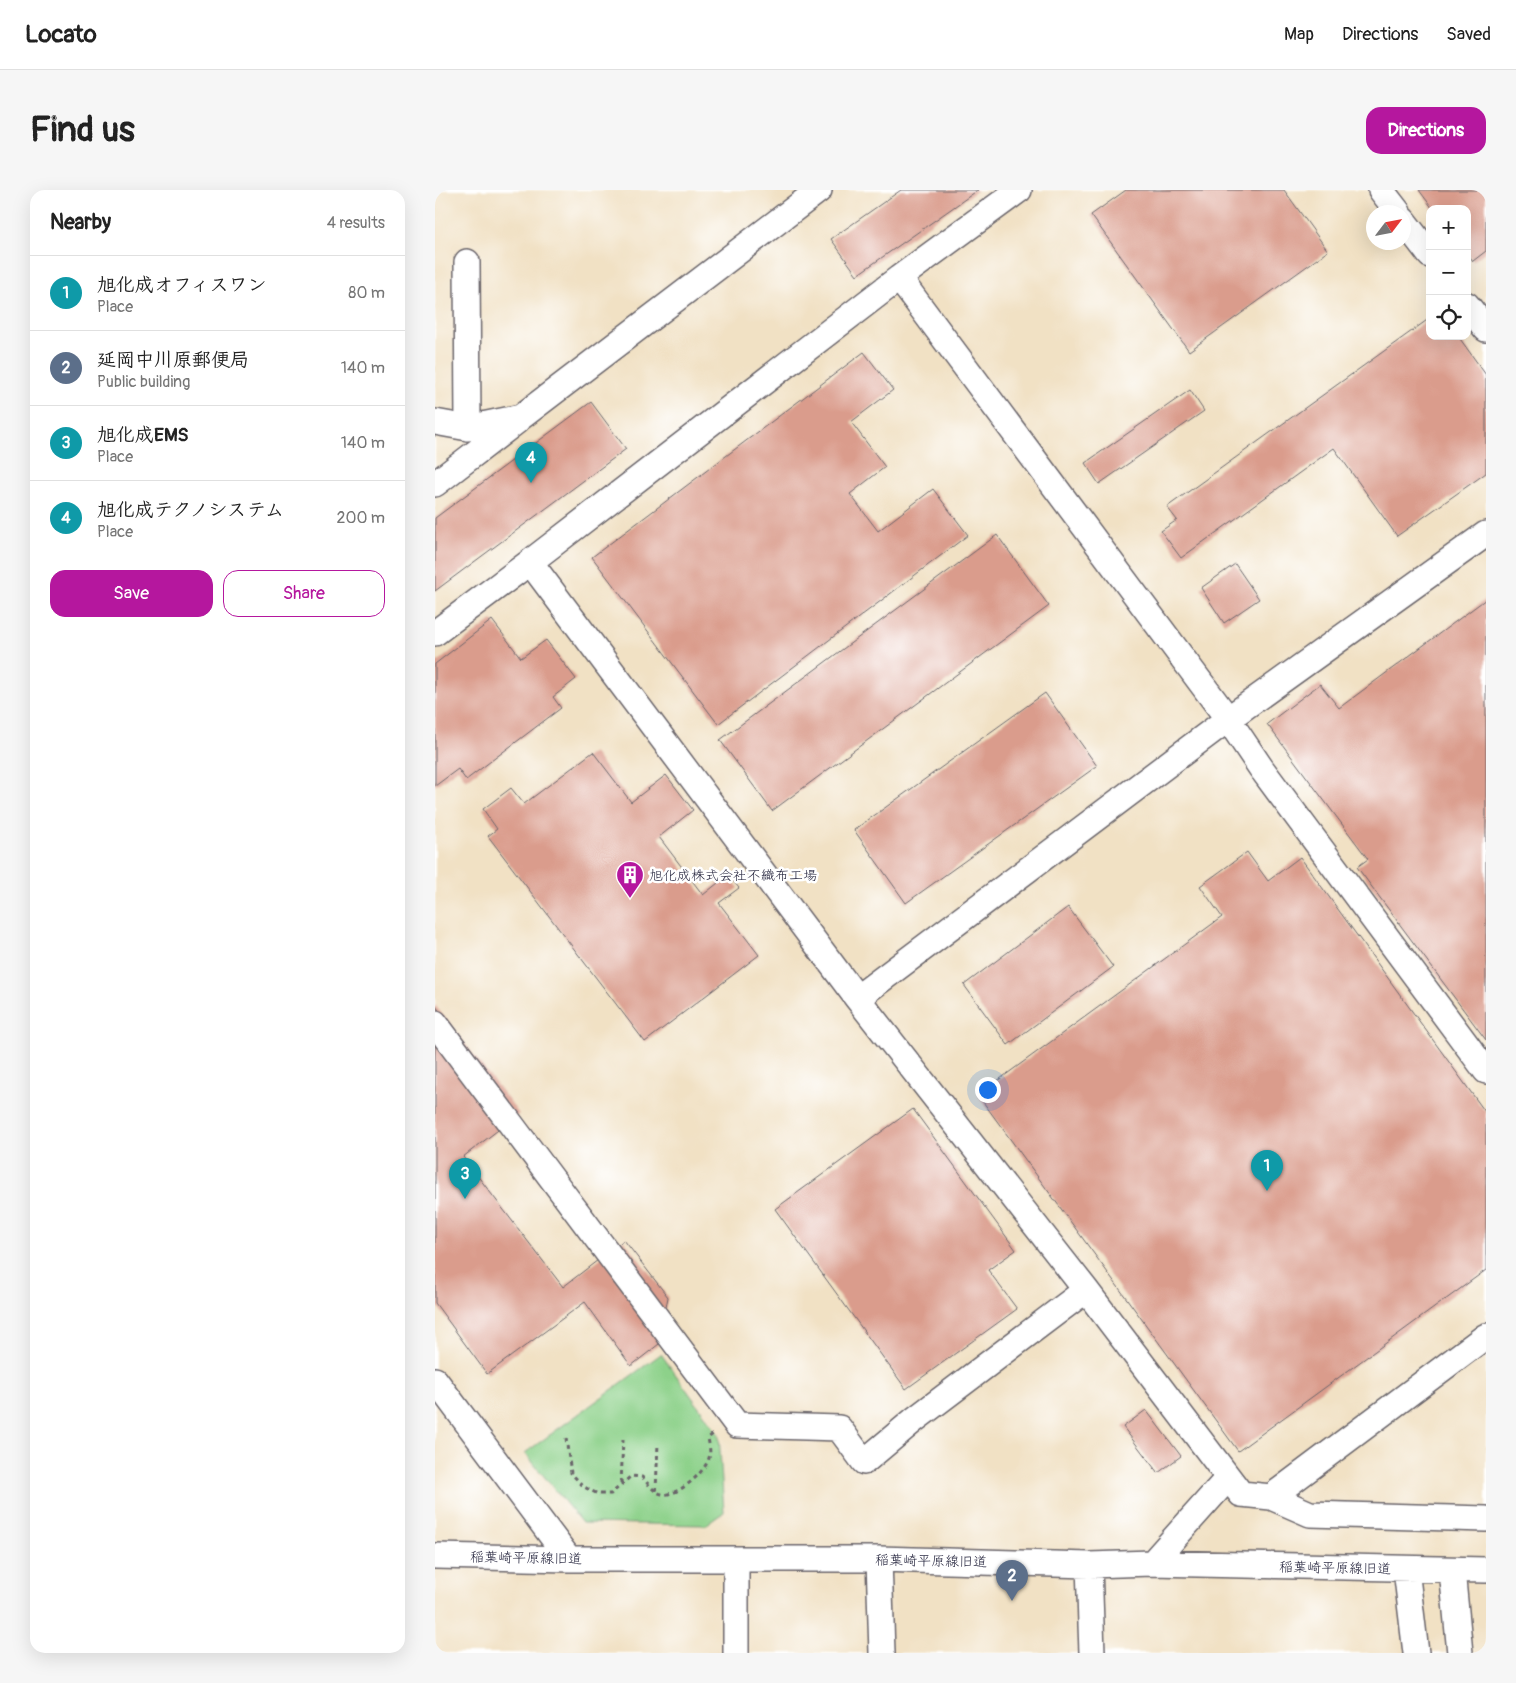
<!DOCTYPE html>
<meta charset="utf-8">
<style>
body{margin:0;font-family:Pangolin,"Klee One",sans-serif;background:#f6f6f6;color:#222}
.controls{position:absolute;right:15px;top:15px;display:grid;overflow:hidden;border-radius:10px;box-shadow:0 5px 20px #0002}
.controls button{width:45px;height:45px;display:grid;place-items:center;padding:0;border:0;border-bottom:1px solid #e0e0e0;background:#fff;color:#222;font:25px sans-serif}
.compass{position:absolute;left:931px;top:15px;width:45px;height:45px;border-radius:50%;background:#fff;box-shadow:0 5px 20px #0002;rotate:58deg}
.you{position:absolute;left:552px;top:899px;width:18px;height:18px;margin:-12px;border:4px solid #fff;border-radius:50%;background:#1a73e8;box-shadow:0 0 0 8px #1a73e833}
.badge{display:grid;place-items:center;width:32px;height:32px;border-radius:50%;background:#b5179e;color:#fff;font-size:16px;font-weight:700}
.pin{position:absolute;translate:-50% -41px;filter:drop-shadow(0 1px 2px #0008)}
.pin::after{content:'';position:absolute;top:26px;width:18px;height:15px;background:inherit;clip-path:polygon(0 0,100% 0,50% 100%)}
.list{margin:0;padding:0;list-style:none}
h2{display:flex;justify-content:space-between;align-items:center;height:65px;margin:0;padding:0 20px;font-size:21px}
h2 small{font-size:16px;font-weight:400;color:#767676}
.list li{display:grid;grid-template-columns:32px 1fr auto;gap:15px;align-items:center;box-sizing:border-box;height:75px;padding:0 20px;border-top:1px solid #e0e0e0}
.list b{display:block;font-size:19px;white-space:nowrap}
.list p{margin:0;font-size:16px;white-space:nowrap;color:#767676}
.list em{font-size:16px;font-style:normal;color:#767676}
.actions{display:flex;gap:10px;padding:15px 20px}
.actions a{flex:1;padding:11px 0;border:1px solid #b5179e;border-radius:15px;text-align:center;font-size:18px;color:#b5179e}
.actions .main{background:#b5179e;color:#fff}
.icon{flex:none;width:28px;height:28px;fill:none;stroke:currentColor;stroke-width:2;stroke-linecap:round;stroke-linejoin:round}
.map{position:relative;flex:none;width:1051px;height:1463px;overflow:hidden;border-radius:15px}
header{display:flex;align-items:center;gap:30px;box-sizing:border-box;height:70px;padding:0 25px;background:#fff;border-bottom:1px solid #e0e0e0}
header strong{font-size:24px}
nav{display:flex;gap:28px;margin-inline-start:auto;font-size:18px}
.intro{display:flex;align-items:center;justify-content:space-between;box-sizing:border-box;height:120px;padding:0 30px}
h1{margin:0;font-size:35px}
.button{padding:12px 22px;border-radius:15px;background:#b5179e;color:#fff;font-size:18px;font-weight:700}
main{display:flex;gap:30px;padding:0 30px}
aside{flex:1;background:#fff;border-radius:15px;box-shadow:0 5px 20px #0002}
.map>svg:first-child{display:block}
</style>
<header>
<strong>Locato</strong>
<nav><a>Map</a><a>Directions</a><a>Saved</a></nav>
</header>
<div class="intro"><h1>Find us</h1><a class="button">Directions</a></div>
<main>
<aside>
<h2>Nearby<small>4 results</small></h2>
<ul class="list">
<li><span class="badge" style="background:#0f9aa8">1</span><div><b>旭化成オフィスワン</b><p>Place</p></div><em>80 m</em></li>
<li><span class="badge" style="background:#5c6f8a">2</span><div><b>延岡中川原郵便局</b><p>Public building</p></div><em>140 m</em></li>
<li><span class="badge" style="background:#0f9aa8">3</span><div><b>旭化成EMS</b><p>Place</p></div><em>140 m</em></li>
<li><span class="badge" style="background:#0f9aa8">4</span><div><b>旭化成テクノシステム</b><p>Place</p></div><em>200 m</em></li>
</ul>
<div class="actions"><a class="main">Save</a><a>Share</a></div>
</aside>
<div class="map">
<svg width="1051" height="1463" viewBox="0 0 1051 1463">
<rect width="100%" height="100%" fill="#fff"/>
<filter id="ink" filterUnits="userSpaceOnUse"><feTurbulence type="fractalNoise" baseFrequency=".02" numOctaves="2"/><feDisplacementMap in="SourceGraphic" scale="10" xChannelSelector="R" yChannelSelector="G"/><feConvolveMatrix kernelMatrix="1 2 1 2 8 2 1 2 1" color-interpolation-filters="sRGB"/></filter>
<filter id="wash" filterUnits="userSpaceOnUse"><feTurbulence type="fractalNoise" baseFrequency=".0096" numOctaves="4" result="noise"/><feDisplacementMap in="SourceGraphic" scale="20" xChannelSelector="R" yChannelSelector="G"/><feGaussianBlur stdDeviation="1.12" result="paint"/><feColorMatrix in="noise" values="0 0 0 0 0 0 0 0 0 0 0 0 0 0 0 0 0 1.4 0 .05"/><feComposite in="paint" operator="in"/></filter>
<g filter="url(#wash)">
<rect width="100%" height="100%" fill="#f1e1c4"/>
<path fill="#8dd18a" stroke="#587a62" d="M226 1164 284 1245 289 1322 271 1335 147 1333 90 1263Z"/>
<g id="blocks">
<path fill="#da9c8c" d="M466 0H543L422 85 396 49Z
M691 0H849L893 61 754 161 656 25Z
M984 0H1051V61L1038 71 1032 63V19H998Z
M995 128V146H1023L1051 185V283L962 346 899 258 746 368 726 341 742 330 732 317Z
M429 162 458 200 416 232 450 277 415 304 443 341 498 299 533 345 283 534 157 367Z
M755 200 769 221 664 294 650 273Z
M156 212 191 259 0 401V328Z
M562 345 614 416 337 621 285 550Z
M800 374 824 409 789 433 766 398Z
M1051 409V850L922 677 933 669 832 534 885 494 904 518Z
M57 430 86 468 111 450 141 489 118 507 126 518 31 590 23 579 0 596V474Z
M610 503 662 576 471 713 419 640Z
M158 562 196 612 231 585 258 620 224 647 268 705 293 685 304 698 284 713 324 765 210 852 53 646 62 639 48 619 76 598 89 614Z
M812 662 833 691 865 667 1051 923V1080L803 1261 543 905 787 727 765 696Z
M633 717 678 777 573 855 529 795Z
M0 815 84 924 28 967 128 1097 189 1050 233 1107 224 1154 196 1176 150 1112 52 1184 0 1113Z
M478 919 581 1060 553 1080 582 1119 471 1199 340 1019Z
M711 1220 746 1266 723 1283 688 1237Z"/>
</g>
</g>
<g filter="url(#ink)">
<use href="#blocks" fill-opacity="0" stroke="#6a656b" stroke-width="1"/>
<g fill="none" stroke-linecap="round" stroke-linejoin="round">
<defs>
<path id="minor" d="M584 0 464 88 95 372 422 808 651 1100 806 1304 836 1307 1051 1146
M946 0 963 22
M968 30 995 65
M32 72 33 238
M464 88 793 529 826 578 1051 881
M1032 115 1051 139
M0 232 33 238 86 227 384 0
M0 294 82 231
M0 443 95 372
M422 808 793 529 1051 344
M0 833 302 1235 404 1238 429 1272 479 1230 651 1100
M0 1190 134 1369
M836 1307 875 1324 1051 1329
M0 1366 134 1369H444L654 1375 717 1373 1051 1380
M444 1369 447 1463
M717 1373 793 1288
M654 1375 657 1463
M971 1379 981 1463
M1017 1380 1025 1463
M301 1463V1369"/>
</defs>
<use href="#minor" stroke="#6a656b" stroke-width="28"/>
<path stroke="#6a656b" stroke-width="3" stroke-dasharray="4 4" stroke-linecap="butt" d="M131 1248 136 1283 149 1297 163 1304H176L196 1286 207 1287C213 1293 218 1302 227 1304 243 1307 270 1282 274 1268 276 1262 274 1254 273 1248L278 1244
M186 1293 188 1250
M221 1301 223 1253"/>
<use href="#minor" stroke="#fff" stroke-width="25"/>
</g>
</g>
<defs>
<symbol id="building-pin" viewBox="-11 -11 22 30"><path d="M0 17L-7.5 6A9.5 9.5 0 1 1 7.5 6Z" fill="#b5179e" stroke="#fff"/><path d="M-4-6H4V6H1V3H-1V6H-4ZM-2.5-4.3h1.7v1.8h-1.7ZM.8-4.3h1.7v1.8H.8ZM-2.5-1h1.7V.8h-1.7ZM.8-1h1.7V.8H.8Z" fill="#fff"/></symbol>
</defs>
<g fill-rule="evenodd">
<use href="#building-pin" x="179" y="669" width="32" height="43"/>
</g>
<g text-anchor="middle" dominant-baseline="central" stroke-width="5" stroke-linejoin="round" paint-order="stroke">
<g font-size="14" fill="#22223b" stroke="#fff" text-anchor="start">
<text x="214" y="685">旭化成株式会社不織布工場</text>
</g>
<g font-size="14" fill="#22223b" stroke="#fff">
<text transform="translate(91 1368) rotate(1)">稲葉崎平原線旧道</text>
<text transform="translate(496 1371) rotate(1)">稲葉崎平原線旧道</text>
<text transform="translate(900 1378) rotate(1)">稲葉崎平原線旧道</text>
</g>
</g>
</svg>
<div class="controls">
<button>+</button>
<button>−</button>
<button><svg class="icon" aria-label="locate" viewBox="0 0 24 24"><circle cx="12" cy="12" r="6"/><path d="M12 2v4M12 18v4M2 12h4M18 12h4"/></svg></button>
</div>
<svg class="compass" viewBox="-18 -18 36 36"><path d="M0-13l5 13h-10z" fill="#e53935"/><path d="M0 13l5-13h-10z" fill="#767676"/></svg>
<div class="you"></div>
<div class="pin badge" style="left:832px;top:1001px;background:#0f9aa8">1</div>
<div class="pin badge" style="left:577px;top:1411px;background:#5c6f8a">2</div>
<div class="pin badge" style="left:30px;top:1009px;background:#0f9aa8">3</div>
<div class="pin badge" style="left:96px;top:293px;background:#0f9aa8">4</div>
</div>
</main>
